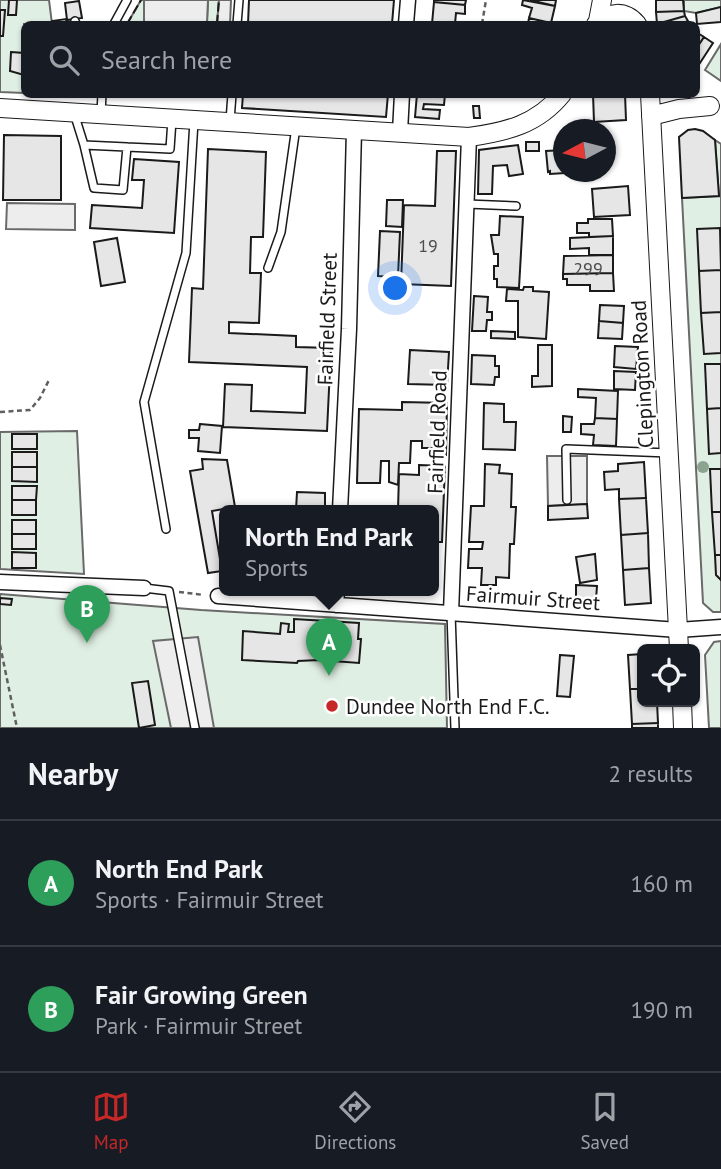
<!DOCTYPE html>
<meta charset="utf-8">
<style>
body{margin:0;font-family:"PT Sans",sans-serif;background:#242831;color:#f1f3f6}
.controls{position:absolute;right:21px;bottom:21px;display:grid;overflow:hidden;border-radius:10px;box-shadow:0 2px 5px #0004}
.controls button{width:63px;height:63px;display:grid;place-items:center;padding:0;border:0;border-bottom:2px solid #363941;background:#171b24;color:#f1f3f6;font:35px sans-serif}
.compass{position:absolute;left:553px;top:119px;width:63px;height:63px;border-radius:50%;background:#171b24;box-shadow:0 2px 5px #0004;rotate:263deg}
.you{position:absolute;left:396px;top:289px;width:24px;height:24px;margin:-18px;border:5px solid #fff;border-radius:50%;background:#1a73e8;box-shadow:0 0 0 10px #1a73e833}
.badge{display:grid;place-items:center;width:46px;height:46px;border-radius:50%;background:#c62828;color:#fff;font-size:23px;font-weight:700}
.pin{position:absolute;translate:-50% -58px;filter:drop-shadow(0 2px 4px #0008)}
.pin::after{content:'';position:absolute;top:37px;width:24px;height:21px;background:inherit;clip-path:polygon(0 0,100% 0,50% 100%)}
.popup{position:absolute;left:219px;top:505px;width:220px;height:91px;box-sizing:border-box;display:grid;place-content:center;border-radius:10px;background:#171b24;filter:drop-shadow(0 2px 5px #0005);font-size:23px;white-space:nowrap;color:#9ea1a6}
.popup b{font-size:26px;color:#f1f3f6}
.popup::after{content:'';position:absolute;left:50%;top:100%;margin-left:-14px;border:14px solid transparent;border-top-color:#171b24}
.list{margin:0;padding:0;list-style:none}
h2{display:flex;justify-content:space-between;align-items:center;height:91px;margin:0;padding:0 28px;font-size:30px}
h2 small{font-size:23px;font-weight:400;color:#9ea1a6}
.list li{display:grid;grid-template-columns:46px 1fr auto;gap:21px;align-items:center;box-sizing:border-box;height:126px;padding:0 28px;border-top:2px solid #363941}
.list b{display:block;font-size:26px;white-space:nowrap}
.list p{margin:0;font-size:23px;white-space:nowrap;color:#9ea1a6}
.list em{font-size:23px;font-style:normal;color:#9ea1a6}
.icon{flex:none;width:38px;height:38px;fill:none;stroke:currentColor;stroke-width:2;stroke-linecap:round;stroke-linejoin:round}
.map{position:relative;flex:none;width:721px;height:728px;overflow:hidden}
.search{position:absolute;background:#171b24;box-shadow:0 2px 5px #0004;left:21px;right:21px;top:21px;height:77px;display:flex;align-items:center;gap:18px;box-sizing:border-box;padding:0 24px;border-radius:10px;color:#9ea1a6;font-size:26px}
.sheet{height:343px;background:#171b24}
nav{display:flex;justify-content:space-around;align-items:center;box-sizing:border-box;height:98px;border-top:2px solid #363941;background:#171b24;font-size:19px;color:#9ea1a6}
nav a{display:grid;justify-items:center;gap:4px}
nav .on{color:#c62828}
.map>svg:first-child{display:block}
</style>
<div class="map">
<svg width="721" height="728" viewBox="0 0 721 728">
<rect width="100%" height="100%" fill="#fff"/>
<path fill="#e0efe3" stroke="#6a6a6a" stroke-width="2" d="M0 0H49L52 24H24V93L0 92Z
M141 0H144V24H127Z
M208 0H219L217 24H196V22H207Z
M684 0H721V7L696 13 684 11Z
M721 44V81L705 70Z
M715 140 721 144V612H713L703 603 682 198 719 196Z
M77 431 84 574 0 569V432Z
M0 594 201 610 445 624 447 728H0Z
M721 641V728H709L705 655 714 642Z"/>
<path fill="#ededed" stroke="#6a6a6a" stroke-width="2" d="M144 0H208L207 22 144 24Z
M219 0H231L230 24H217Z
M7 203 75 204V230L6 229Z
M547 456H587V504L548 506Z
M198 637 214 728H171L153 641Z"/>
<path fill="#e6e6e6" stroke="#1a1a1a" stroke-width="2" d="M9 0H17L16 15H8Z
M249 0H394L392 24H248Z
M434 0H466L465 5 434 2Z
M523 0 555 6 551 23 529 18 532 8 522 5Z
M530 0H556L555 6Z
M656 0H683L684 11 656 12Z
M79 1 82 18 67 20 65 3Z
M434 2 465 5V14L456 13 455 24H432Z
M721 7V22L697 24 696 13Z
M0 10H5L3 36H0Z
M684 11 685 16 657 24 656 12Z
M685 16 688 21 681 24H657Z
M529 18 551 23 550 24H528Z
M66 19 67 24H52V21Z
M696 32 704 37 696 49Z
M704 37 713 43 698 66 696 49Z
M11 52 24 53V75L10 71Z
M243 94H388L386 117 242 108Z
M417 94H445L444 105 424 104 423 109 440 110 439 119 415 117Z
M593 94H625L626 120 594 122Z
M473 106H479L480 118H474Z
M695 129 703 131 715 140 719 196 682 198 679 137 688 130Z
M4 135 61 136V200H3Z
M526 142H539V151H526Z
M518 145 523 174 509 176 507 165 493 166 492 194H478L479 150Z
M208 149 266 152 263 237H251L250 273H261L259 323 229 322V333L296 336V347L331 348 327 431 223 427 225 384 252 385 251 411 305 413 307 367 189 362 192 288 203 289Z
M564 150 565 173 550 174V171L548 172 546 151Z
M437 151H456L451 286 401 284 404 205 435 206Z
M134 159 179 162 174 233 90 228 92 205 142 208 144 180H132Z
M628 186 630 215 594 217 592 189Z
M387 200H403L402 227 386 226Z
M500 216 523 217 519 288 497 287V279H494V266H498V254H494L491 235H499Z
M588 219H612L613 236 589 237V233H577V223H588Z
M720 228 721 270 699 271 697 229Z
M380 231 400 232 398 277 378 276Z
M613 236V255H589V248L570 249V238Z
M117 238 125 282 101 286 94 242Z
M613 255V273L563 274 564 256Z
M721 270V312L701 313 699 271Z
M613 273 614 291H590V285H567V279H563V274Z
M524 287H533V291L549 292 546 339 518 337V301H506L507 289 523 290Z
M474 296 488 297 487 312H492V320H487L486 331H472Z
M600 305 624 306 623 323 599 321Z
M721 312V353L704 354 701 313Z
M599 321 623 323 622 339 598 338Z
M491 331 515 332V339L491 338Z
M538 345H552V386L532 387V376H538Z
M615 346 638 347 636 369 614 367Z
M410 350 449 352 447 385 408 384Z
M472 355 495 356V366H499V377H495L494 385 471 384Z
M705 364H721V408L707 409Z
M614 371 636 372 635 390 614 389Z
M578 389 618 391 617 419 595 418 596 398 578 397Z
M402 402 447 403 446 455 432 454 433 448H422V441H411L410 463H399L398 485 389 482V461H381L380 483H357L359 409 402 410Z
M484 403 504 404V422H516L515 450 483 449Z
M721 408V453L709 454 707 409Z
M563 416 572 417 571 432H563Z
M595 418 617 419 616 446 593 445 594 435 581 434V424H594Z
M200 424 222 426 220 453 198 451 199 438H189V430H199Z
M12 434H37V449H12Z
M12 452H37V467H12Z
M202 459 227 460 235 507 212 511 222 571 208 573 190 471 203 469Z
M644 462 646 498 619 499V489L605 490 604 472 618 471V464Z
M485 464 500 465 499 473 512 474 511 507H516L514 544H510L509 578 496 577V585H481L482 568H468L469 549H482L483 542H469L471 506H484Z
M419 465 445 466 442 542H434V510H398L399 474 419 475Z
M12 467H37V482L12 481Z
M710 469H721V512H712Z
M12 486H37L36 500H12Z
M297 492 325 493V510H296Z
M646 498 648 533 621 535 619 499Z
M12 500H36V515H12Z
M587 504 588 518 548 520V506Z
M712 512H721V555H715Z
M12 520H36V534H12Z
M648 533 649 568 623 570 621 535Z
M12 534H36V549H12Z
M12 552 36 553V568H12Z
M595 554 597 580 580 583 576 557Z
M715 555H721V580L716 575Z
M649 568 651 603 625 605 623 570Z
M576 585 597 586 596 600 576 599Z
M0 598 12 599 11 605 0 604Z
M294 619 359 623 358 639H361L359 663 319 660 298 661 297 663 242 660 243 631 280 634 281 623 289 624 288 632H294Z
M642 654V689H630L628 655Z
M560 655 574 656 570 697 557 696Z
M148 681 155 725 139 728 132 683Z
M630 689H642V702H657L658 723 632 724Z
M658 723V728H632V724Z"/>
<g fill="none" stroke-linecap="round" stroke-linejoin="round">
<defs>
<path id="service" d="M75 21 76 24
M114 24 127 0
M237 24 239 0
M74 113 84 145 170 149 172 120
M101 113 102 94
M230 121 232 94
M84 145 94 188 123 190 127 147
M467 204 516 206
M268 268 281 232 296 127
M567 500 566 449 669 453
M166 529 144 402 186 253 194 121
M144 588 169 591 195 728
M451 613 455 728"/>
<path id="minor" d="M406 24 408 0
M400 132 402 94
M340 510 349 329 354 130
M0 582 144 588
M218 596 678 630 721 627
M336 605 337 590
M451 613 469 137"/>
<path id="tertiary" d="M598 21 602 0
M596 24C608 11 625 10 637 24
M650 94 679 649
M0 108 469 137C505 132 537 125 562 94
M651 116 679 109 710 106
M682 702 683 728"/>
</defs>
<use href="#service" stroke="#1a1a1a" stroke-width="10"/>
<use href="#minor" stroke="#1a1a1a" stroke-width="17"/>
<use href="#tertiary" stroke="#1a1a1a" stroke-width="20"/>
<path stroke="#5f5f5f" stroke-width="2.5" stroke-dasharray="5 3.5" stroke-linecap="butt" d="M482 24 486 0
M0 412 30 410 40 398 50 378
M179 592 204 595
M0 645 17 728"/>
<use href="#service" stroke="#fff" stroke-width="7"/>
<use href="#minor" stroke="#fff" stroke-width="14"/>
<use href="#tertiary" stroke="#fff" stroke-width="18"/>
<path stroke="#1a1a1a" stroke-width="2" stroke-dasharray="9 3.5" stroke-linecap="butt" d="M127 24 141 0
M217 24 219 0"/>
</g>
<circle fill="#8aa48f" cx="703" cy="467" r="6"/>
<circle fill="#c62828" stroke="#fff" stroke-width="2.5" cx="332" cy="706" r="7"/>
<g text-anchor="middle" dominant-baseline="central" stroke-width="5" stroke-linejoin="round" paint-order="stroke">
<g font-size="18" fill="#4d4d4d">
<text x="428" y="245">19</text>
<text x="588" y="268">299</text>
</g>
<g font-size="21" fill="#1a1a1a" stroke="#fff">
<text transform="translate(327 319) rotate(-88)">Fairfield Street</text>
<text transform="translate(642 374) rotate(-93)">Clepington Road</text>
<text transform="translate(437 432) rotate(-88)">Fairfield Road</text>
<text transform="translate(533 598) rotate(4)">Fairmuir Street</text>
</g>
<g font-size="21" fill="#1a1a1a" stroke="#fff" text-anchor="start">
<text x="346" y="706">Dundee North End F.C.</text>
</g>
</g>
</svg>
<div class="controls">
<button><svg class="icon" aria-label="locate" viewBox="0 0 24 24"><circle cx="12" cy="12" r="6"/><path d="M12 2v4M12 18v4M2 12h4M18 12h4"/></svg></button>
</div>
<svg class="compass" viewBox="-18 -18 36 36"><path d="M0-13l5 13h-10z" fill="#e53935"/><path d="M0 13l5-13h-10z" fill="#9ea1a6"/></svg>
<div class="you"></div>
<div class="pin badge" style="left:329px;top:676px;background:#2e9e5b">A</div>
<div class="popup"><b>North End Park</b>Sports</div>
<div class="pin badge" style="left:87px;top:643px;background:#2e9e5b">B</div>
<div class="search"><svg class="icon" aria-label="search" viewBox="0 0 24 24"><circle cx="10" cy="10" r="6"/><path d="M15 15l6 6"/></svg>Search here</div>
</div>
<section class="sheet">
<h2>Nearby<small>2 results</small></h2>
<ul class="list">
<li><span class="badge" style="background:#2e9e5b">A</span><div><b>North End Park</b><p>Sports · Fairmuir Street</p></div><em>160 m</em></li>
<li><span class="badge" style="background:#2e9e5b">B</span><div><b>Fair Growing Green</b><p>Park · Fairmuir Street</p></div><em>190 m</em></li>
</ul>
</section>
<nav>
<a class="on"><svg class="icon" aria-label="map" viewBox="0 0 24 24"><path d="M3 6l6-2 6 2 6-2v14l-6 2-6-2-6 2zM9 4v14M15 6v14"/></svg>Map</a>
<a><svg class="icon" aria-label="directions" viewBox="0 0 24 24"><path d="M12 3l9 9-9 9-9-9zM9 14v-3h6M13 9l2 2-2 2"/></svg>Directions</a>
<a><svg class="icon" aria-label="saved" viewBox="0 0 24 24"><path d="M7 4h10v16l-5-4-5 4z"/></svg>Saved</a>
</nav>
